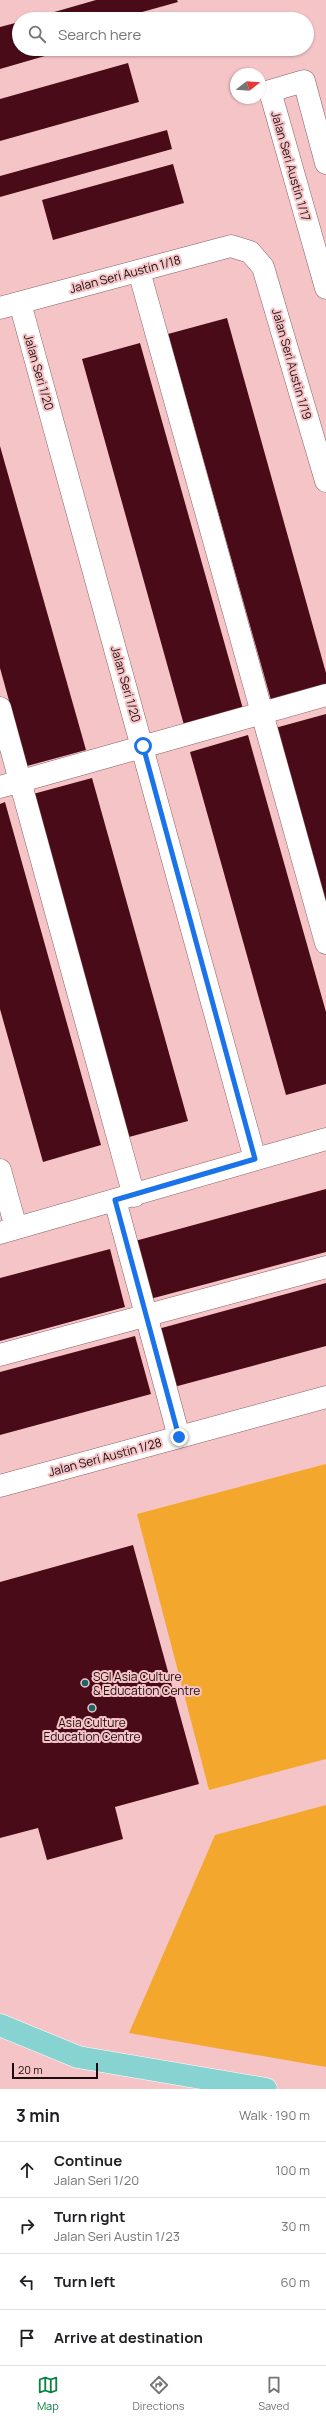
<!DOCTYPE html>
<meta charset="utf-8">
<style>
body{margin:0;font-family:Manrope,sans-serif;background:#f6f6f6;color:#202124}
.compass{position:absolute;left:230px;top:68px;width:36px;height:36px;border-radius:50%;background:#fff;box-shadow:0 1px 3px #0004;rotate:73deg}
.scale{position:absolute;left:12px;bottom:10px;width:86px;box-sizing:border-box;padding-left:4px;border:2px solid #1c0c0d;border-top:0;font-size:11px;line-height:14px;white-space:nowrap;color:#1c0c0d;-webkit-text-stroke:3px #f5c4c7;paint-order:stroke}
.stop{position:absolute;width:12px;height:12px;margin:-9px;border:3px solid #1a73e8;border-radius:50%;background:#fff}
.stop.end{background:#1a73e8;border-color:#fff;box-shadow:0 1px 4px #0008}
.list{margin:0;padding:0;list-style:none}
h2{display:flex;justify-content:space-between;align-items:center;height:52px;margin:0;padding:0 16px;font-size:17px}
h2 small{font-size:13px;font-weight:400;color:#757577}
.list li{display:grid;grid-template-columns:26px 1fr auto;gap:12px;align-items:center;box-sizing:border-box;height:56px;padding:0 16px;border-top:1px solid #e0e0e0}
.list b{display:block;font-size:15px;white-space:nowrap}
.list p{margin:0;font-size:13px;white-space:nowrap;color:#757577}
.list em{font-size:13px;font-style:normal;color:#757577}
.icon{flex:none;width:22px;height:22px;fill:none;stroke:currentColor;stroke-width:2;stroke-linecap:round;stroke-linejoin:round}
.map{position:relative;flex:none;width:326px;height:2089px;overflow:hidden}
.search{position:absolute;background:#fff;box-shadow:0 1px 3px #0004;left:12px;right:12px;top:12px;height:44px;display:flex;align-items:center;gap:10px;box-sizing:border-box;padding:0 14px;border-radius:22px;color:#757577;font-size:15px}
.sheet{height:276px;background:#fff}
nav{display:flex;justify-content:space-around;align-items:center;box-sizing:border-box;height:56px;border-top:1px solid #e0e0e0;background:#fff;font-size:11px;color:#757577}
nav a{display:grid;justify-items:center;gap:2px}
nav .on{color:#0b8043}
.map>svg:first-child{display:block}
</style>
<div class="map">
<svg width="326" height="2089" viewBox="0 0 326 2089">
<rect width="100%" height="100%" fill="#f5c4c7"/>
<path fill="#f3a82d" d="M326 1464V1759L209 1790 137 1514Z
M326 1805V2067L129 2033 215 1835Z"/>
<path fill="#4a0b18" d="M96 0H177L178 2 117 19H30Z
M19 22V49H69L0 69V27Z
M128 63 139 102 0 141V99Z
M167 130 172 149 0 197V176Z
M173 164 184 203 53 240 42 200Z
M227 318 326 673V684L271 700 168 334Z
M140 343 243 709 184 725 82 359Z
M0 446 86 750 27 766 0 668Z
M326 714V907L275 728Z
M248 735 326 1012V1084L286 1095 190 752Z
M92 778 188 1121 129 1137 33 794Z
M5 802 101 1145 43 1162 0 1009V804Z
M326 1189V1252L150 1299 135 1241Z
M110 1249 125 1307 0 1341V1278Z
M326 1283V1346L174 1387 158 1329Z
M135 1336 151 1394 0 1435V1372Z
M133 1545 199 1784 115 1807 123 1839 47 1860 38 1828 0 1838V1582Z"/>
<g fill="none" stroke-linecap="round" stroke-linejoin="round">
<defs>
<path id="minor" d="M326 163 304 81 270 91 326 288
M139 271 326 943
M20 303 255 1159
M0 308 231 246 250 252 263 267 326 481
M0 708 134 1196
M0 787 326 695
M0 1170 16 1228
M115 1200 179 1437
M0 1233 326 1139
M0 1355 326 1267
M0 1486 326 1397"/>
<path id="major" d="M0 2025 78 2057 266 2089"/>
</defs>
<use href="#minor" stroke="#8a5f62" stroke-width="23"/>
<use href="#major" stroke="#fff" stroke-width="23"/>
<use href="#minor" stroke="#fff" stroke-width="22"/>
<use href="#major" stroke="#87d3d2" stroke-width="22"/>
</g>
<g fill="none" stroke-linecap="round" stroke-linejoin="round">
<path stroke="#1a73e8" stroke-width="5" d="M143 746 255 1159 115 1200 179 1437"/>
</g>
<g fill="#186666" stroke="#f5c4c7" stroke-width="1.5">
<circle cx="85" cy="1683" r="4"/>
<circle cx="92" cy="1708" r="4"/>
</g>
<g text-anchor="middle" dominant-baseline="central" stroke-width="4" stroke-linejoin="round" paint-order="stroke">
<g font-size="12" fill="#1c0c0d" stroke="#f5c4c7">
<text transform="translate(291 166) rotate(74)">Jalan Seri Austin 1/17</text>
<text transform="translate(125 274) rotate(-15)">Jalan Seri Austin 1/18</text>
<text transform="translate(292 364) rotate(74)">Jalan Seri Austin 1/19</text>
<text transform="translate(39 372) rotate(74)">Jalan Seri 1/20</text>
<text transform="translate(126 684) rotate(74)">Jalan Seri 1/20</text>
<text transform="translate(105 1457) rotate(-15)">Jalan Seri Austin 1/28</text>
</g>
<g font-size="12" fill="#1c0c0d" stroke="#f5c4c7" text-anchor="start">
<text x="93" y="1676">SGI Asia Culture<tspan x="93" dy="14">&amp; Education Centre</tspan></text>
<text x="92" y="1722" text-anchor="middle">Asia Culture<tspan x="92" dy="14">Education Centre</tspan></text>
</g>
</g>
</svg>
<svg class="compass" viewBox="-18 -18 36 36"><path d="M0-13l5 13h-10z" fill="#e53935"/><path d="M0 13l5-13h-10z" fill="#757577"/></svg>
<div class="scale">20 m</div>
<div class="stop" style="left:143px;top:746px"></div>
<div class="stop end" style="left:179px;top:1437px"></div>
<div class="search"><svg class="icon" aria-label="search" viewBox="0 0 24 24"><circle cx="10" cy="10" r="6"/><path d="M15 15l6 6"/></svg>Search here</div>
</div>
<section class="sheet">
<h2>3 min<small>Walk · 190 m</small></h2>
<ul class="list">
<li><svg class="icon" aria-label="ahead" viewBox="0 0 24 24"><path d="M12 20V5M6 11l6-6 6 6"/></svg><div><b>Continue</b><p>Jalan Seri 1/20</p></div><em>100 m</em></li>
<li><svg class="icon" aria-label="right" viewBox="0 0 24 24"><path d="M7 20v-9h11M14 6l5 5-5 5"/></svg><div><b>Turn right</b><p>Jalan Seri Austin 1/23</p></div><em>30 m</em></li>
<li><svg class="icon" aria-label="left" viewBox="0 0 24 24"><path d="M17 20v-9H6M10 6l-5 5 5 5"/></svg><div><b>Turn left</b></div><em>60 m</em></li>
<li><svg class="icon" aria-label="arrive" viewBox="0 0 24 24"><path d="M6 21V4h12l-3 4 3 4H6"/></svg><div><b>Arrive at destination</b></div></li>
</ul>
</section>
<nav>
<a class="on"><svg class="icon" aria-label="map" viewBox="0 0 24 24"><path d="M3 6l6-2 6 2 6-2v14l-6 2-6-2-6 2zM9 4v14M15 6v14"/></svg>Map</a>
<a><svg class="icon" aria-label="directions" viewBox="0 0 24 24"><path d="M12 3l9 9-9 9-9-9zM9 14v-3h6M13 9l2 2-2 2"/></svg>Directions</a>
<a><svg class="icon" aria-label="saved" viewBox="0 0 24 24"><path d="M7 4h10v16l-5-4-5 4z"/></svg>Saved</a>
</nav>
